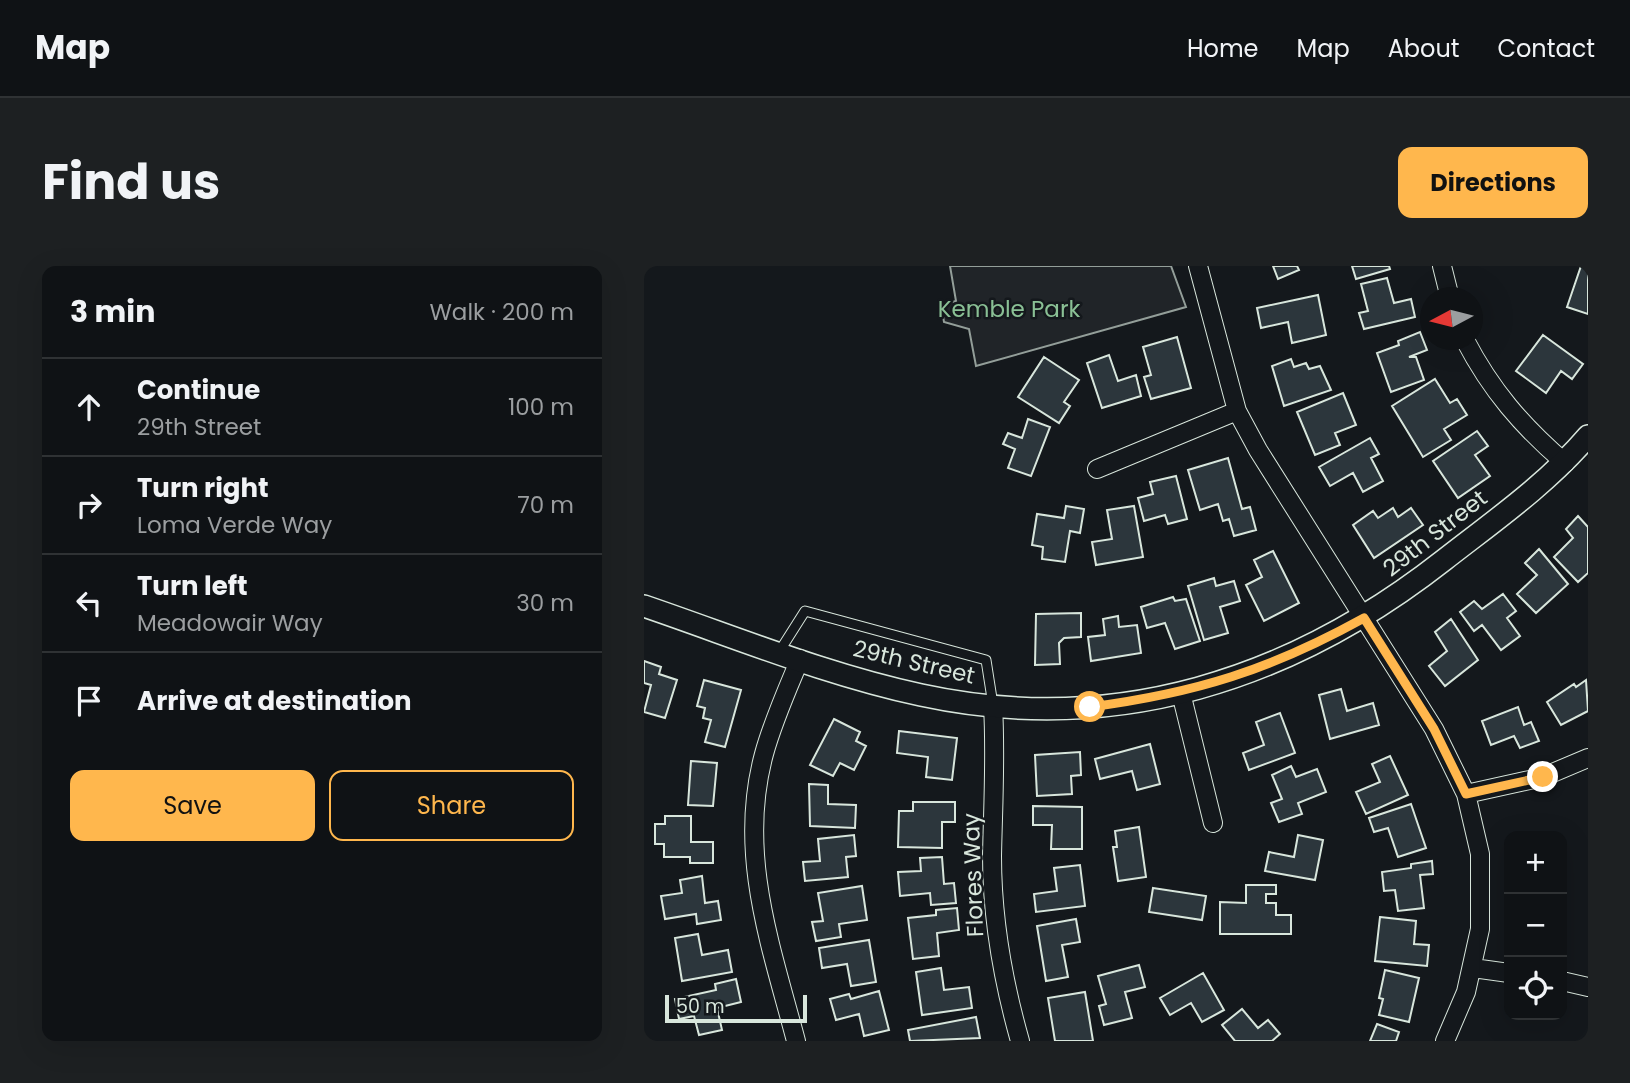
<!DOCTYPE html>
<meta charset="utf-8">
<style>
body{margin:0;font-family:Poppins,sans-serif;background:#1d2022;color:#f1f3f6}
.controls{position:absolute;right:21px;bottom:21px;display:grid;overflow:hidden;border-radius:14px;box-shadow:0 7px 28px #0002}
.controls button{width:63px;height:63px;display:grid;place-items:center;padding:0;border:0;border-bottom:2px solid #2f3234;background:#0f1215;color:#f1f3f6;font:35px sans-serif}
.compass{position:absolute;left:776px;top:21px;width:63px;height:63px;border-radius:50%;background:#0f1215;box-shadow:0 7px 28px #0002;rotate:263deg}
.scale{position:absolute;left:21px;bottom:18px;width:142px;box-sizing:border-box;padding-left:7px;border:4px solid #d8e6dc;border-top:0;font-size:19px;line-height:24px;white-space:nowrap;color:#d8e6dc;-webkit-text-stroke:5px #14181c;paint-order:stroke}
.stop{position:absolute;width:21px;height:21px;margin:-16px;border:5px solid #ffb74d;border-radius:50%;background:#fff}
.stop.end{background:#ffb74d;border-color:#fff;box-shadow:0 2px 7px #0008}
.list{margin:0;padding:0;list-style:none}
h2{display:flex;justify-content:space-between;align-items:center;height:91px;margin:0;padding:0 28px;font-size:30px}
h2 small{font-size:23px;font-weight:400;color:#9b9ea0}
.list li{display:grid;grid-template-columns:46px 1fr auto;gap:21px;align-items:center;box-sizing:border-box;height:98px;padding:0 28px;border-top:2px solid #2f3234}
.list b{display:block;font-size:26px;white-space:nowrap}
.list p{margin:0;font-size:23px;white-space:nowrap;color:#9b9ea0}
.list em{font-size:23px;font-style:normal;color:#9b9ea0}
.actions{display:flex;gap:14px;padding:21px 28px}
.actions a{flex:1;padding:16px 0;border:2px solid #ffb74d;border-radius:14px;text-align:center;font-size:24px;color:#ffb74d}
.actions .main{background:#ffb74d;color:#111}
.icon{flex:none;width:38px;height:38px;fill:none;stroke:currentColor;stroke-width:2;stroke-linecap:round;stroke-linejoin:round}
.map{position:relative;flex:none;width:944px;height:775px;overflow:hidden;border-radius:14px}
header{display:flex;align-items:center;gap:42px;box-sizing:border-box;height:98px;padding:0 35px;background:#0f1215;border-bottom:2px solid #2f3234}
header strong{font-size:33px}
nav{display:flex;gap:38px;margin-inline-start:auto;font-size:24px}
.intro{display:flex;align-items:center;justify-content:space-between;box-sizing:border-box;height:168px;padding:0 42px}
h1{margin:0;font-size:49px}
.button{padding:18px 32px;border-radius:14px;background:#ffb74d;color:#111;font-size:24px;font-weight:700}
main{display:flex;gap:42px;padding:0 42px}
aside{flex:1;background:#0f1215;border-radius:14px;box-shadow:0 7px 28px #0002}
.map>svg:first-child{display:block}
</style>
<header>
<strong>Map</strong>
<nav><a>Home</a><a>Map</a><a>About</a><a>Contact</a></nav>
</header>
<div class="intro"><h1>Find us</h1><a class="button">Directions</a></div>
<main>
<aside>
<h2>3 min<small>Walk · 200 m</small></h2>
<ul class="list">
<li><svg class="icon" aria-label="ahead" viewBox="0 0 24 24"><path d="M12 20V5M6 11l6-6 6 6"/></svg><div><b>Continue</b><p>29th Street</p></div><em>100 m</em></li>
<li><svg class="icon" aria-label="right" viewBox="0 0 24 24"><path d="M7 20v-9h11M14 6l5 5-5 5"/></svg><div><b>Turn right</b><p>Loma Verde Way</p></div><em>70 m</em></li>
<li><svg class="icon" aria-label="left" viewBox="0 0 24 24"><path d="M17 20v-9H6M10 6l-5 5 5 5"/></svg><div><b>Turn left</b><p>Meadowair Way</p></div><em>30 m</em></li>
<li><svg class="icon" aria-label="arrive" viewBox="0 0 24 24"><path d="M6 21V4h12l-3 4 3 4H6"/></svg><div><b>Arrive at destination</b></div></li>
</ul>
<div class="actions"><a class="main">Save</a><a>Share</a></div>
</aside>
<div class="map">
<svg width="944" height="775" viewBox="0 0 944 775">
<rect width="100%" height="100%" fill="#14181c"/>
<path fill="#202428" stroke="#939e99" stroke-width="2" d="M306 0H527L542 41 332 100 325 63 300 56 297 39 312 35Z"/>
<path fill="#2c363c" stroke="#d8e6dc" stroke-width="2" d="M629 0H653L655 4 634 13Z
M708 0H745L746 3 712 13Z
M937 0H944V48L923 41Z
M743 12 750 37 767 33 771 51 720 63 715 47 724 45 717 18Z
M674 29 682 69 648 77 644 56 617 62 613 42Z
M776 66 783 84 765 91H772L780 114 747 126 733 87 755 79 754 75Z
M899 69 939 98 928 113 917 105 902 127 872 105Z
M533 71 547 122 507 133 500 111 507 109 499 81Z
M465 89 474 115 492 109 497 130 458 142 443 97Z
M400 91 435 114 420 136 426 140 415 157 374 131Z
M647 93 650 101 662 97 665 103 676 100 687 124 640 140 628 100Z
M791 113 806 137 813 133 823 149 800 163 807 174 779 191 748 140Z
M699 127 712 159 691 167 696 179 671 189 653 146Z
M384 153 406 161 387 210 364 202 371 183 359 178 364 167 378 172Z
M833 165 844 180 831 189 846 210 814 232 789 195Z
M726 172 735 188 727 192 739 215 719 226 709 207 686 220 675 201Z
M584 192 598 243 606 241 612 264 590 270 585 253 579 255 574 238 556 244 544 204Z
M532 210 543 253 524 258 521 249 500 255 494 232 509 228 506 216Z
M422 240 440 243 436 267 426 265 421 296 398 293 399 281 388 279 393 248 420 252Z
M490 240 499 291 452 299 448 276 468 273 463 244Z
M749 242 754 251 767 242 779 259 730 292 709 259 729 245 734 252Z
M934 250 944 261V307L934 316 910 291 929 272 922 263Z
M895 283 924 318 892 347 873 328 893 309 881 297Z
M629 285 655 337 620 355 602 319 618 311 610 294Z
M570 312 572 320 590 315 596 335 576 341 584 367 560 374 544 320Z
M859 328 872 345 863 352 876 370 857 384 838 359 830 365 816 346 830 335 838 343Z
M529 331 531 335 542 333 556 375 531 383 521 357 503 362 497 341Z
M437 347V371L420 372 415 377 416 398 391 399 392 348Z
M474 350 475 361 493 359 497 387 447 395 444 371 461 369 459 353Z
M807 353 834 394 801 420 785 400 803 385 791 366Z
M0 395 17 401 15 408 33 414 21 452 0 446 7 419 0 417Z
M60 414 97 424 81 481 61 476 67 454 59 452 61 442 53 440Z
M942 414 944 445 917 459 903 436 930 418 932 421Z
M697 423 703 445 729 437 735 459 686 473 675 429Z
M874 441 880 459 887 456 895 475 876 482 870 470 847 479 838 455Z
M636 447 651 487 605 504 599 487 620 479 612 456Z
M190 453 216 466 212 475 222 480 210 504 196 497 189 510 166 499Z
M255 465 313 472 308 514 282 511 284 491 253 487Z
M506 478 516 518 493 524 488 505 456 513 451 493Z
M436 486 437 509 427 510 428 528 393 530 391 489Z
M746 490 764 529 722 548 712 526 736 516 728 498Z
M47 495 73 497 69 540 44 539Z
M647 500 652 511 673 503 682 526 654 537 658 548 635 556 627 537 638 533 628 509Z
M165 518 184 519V538L212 539 211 562 166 560Z
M269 536H311V556H298V582L254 581 255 545H269Z
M767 538 782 582 754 591 744 562 730 566 725 552Z
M389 540 438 541V583H407L408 559H389Z
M21 550H47V576H69V597H46V591H20V578H11V558H21Z
M495 561 502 611 474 615 469 581H473L471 565Z
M210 569 212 590 202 591 204 611 161 615 159 596 176 595 174 573Z
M654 569 679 574 671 614 621 605 625 586 650 591Z
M298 591 300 618 310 617 312 637 287 639 286 627 256 630 254 606 277 605 276 592Z
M788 595 789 608 776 609 780 642 754 645 751 624 740 625 738 606 767 602V598Z
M436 599 441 640 392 646 390 628 413 625 410 602Z
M58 610 61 637 74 635 77 654 53 658 52 648 21 653 17 630 38 627 36 614Z
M602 619H632V628H622V637H632V649H647V668H576V636L602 637Z
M218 620 223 654 195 658 197 671 172 675 168 656 179 655 174 627Z
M509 622 562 630 558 654 505 646Z
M313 642 315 664 293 667 295 690 269 693 264 652 292 649V644Z
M736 651 772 655 770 678 785 679 783 700 731 695Z
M432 653 436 676 418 679 424 711 402 715 393 660Z
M54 668 58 689 84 684 88 706 38 715 31 672Z
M225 674 232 716 207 720 203 698 178 702 175 682Z
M495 699 501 721 481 726 488 752 460 759 455 740 462 738 454 710Z
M297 702 300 724 325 721 328 742 278 749 272 706Z
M741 704 775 712 765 756 735 749 739 733 735 732Z
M559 707 580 744 558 756 547 737 526 749 516 732Z
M92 713 97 736 73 742 78 764 55 769 50 750 35 753 31 733 72 724 71 718Z
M235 725 245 764 220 770 215 748 192 754 186 733 205 728 207 733Z
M441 726 449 775H411L404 732Z
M598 743 614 762 624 754 636 768 628 775H591L578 759Z
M332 751 336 772 266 775 264 764Z
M733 758 755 766 752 775H726Z"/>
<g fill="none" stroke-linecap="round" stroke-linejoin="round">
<defs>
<path id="service" d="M135 386 161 345 342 394 349 439"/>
<path id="minor" d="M554 0 593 145 614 184 790 463 822 528 836 588V663L822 726 801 775
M798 0 806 32
M821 74C847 124 878 160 921 197
M453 203 593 145
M537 427 569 557
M349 440C352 490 349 540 348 590 348 653 359 715 376 775
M822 528 899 511 944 492
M829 702 865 707
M918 715 944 721
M152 775C127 680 93 587 120 488 129 455 143 424 156 393"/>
<path id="tertiary" d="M0 340C91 371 183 409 277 429 471 471 647 414 800 294 850 255 903 218 944 170"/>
</defs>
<use href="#service" stroke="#d8e6dc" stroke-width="11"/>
<use href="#minor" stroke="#d8e6dc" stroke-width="20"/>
<use href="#tertiary" stroke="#d8e6dc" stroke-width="24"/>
<use href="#service" stroke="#14181c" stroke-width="9"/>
<use href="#minor" stroke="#14181c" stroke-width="18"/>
<use href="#tertiary" stroke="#14181c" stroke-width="21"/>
</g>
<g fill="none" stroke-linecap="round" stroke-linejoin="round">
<path stroke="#ffb74d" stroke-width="9" d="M446 441C552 427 626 404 720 352L790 463 822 528 899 511"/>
</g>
<g text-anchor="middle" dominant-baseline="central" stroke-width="5" stroke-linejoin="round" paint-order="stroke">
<g font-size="23" fill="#8ac095" stroke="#14181c">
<text x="365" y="43">Kemble Park</text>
</g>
<g font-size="23" fill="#d8e6dc" stroke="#14181c">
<text transform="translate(791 267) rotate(-38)">29th Street</text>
<text transform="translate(270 396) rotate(13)">29th Street</text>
<text transform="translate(329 609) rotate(-92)">Flores Way</text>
</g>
</g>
</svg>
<div class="controls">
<button>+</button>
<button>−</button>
<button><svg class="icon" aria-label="locate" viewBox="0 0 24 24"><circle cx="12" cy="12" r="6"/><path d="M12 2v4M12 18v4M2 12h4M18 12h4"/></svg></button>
</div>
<svg class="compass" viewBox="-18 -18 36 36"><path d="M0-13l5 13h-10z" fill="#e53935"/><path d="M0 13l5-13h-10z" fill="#9b9ea0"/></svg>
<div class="scale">50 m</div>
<div class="stop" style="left:446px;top:441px"></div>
<div class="stop end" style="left:899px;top:511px"></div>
</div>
</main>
